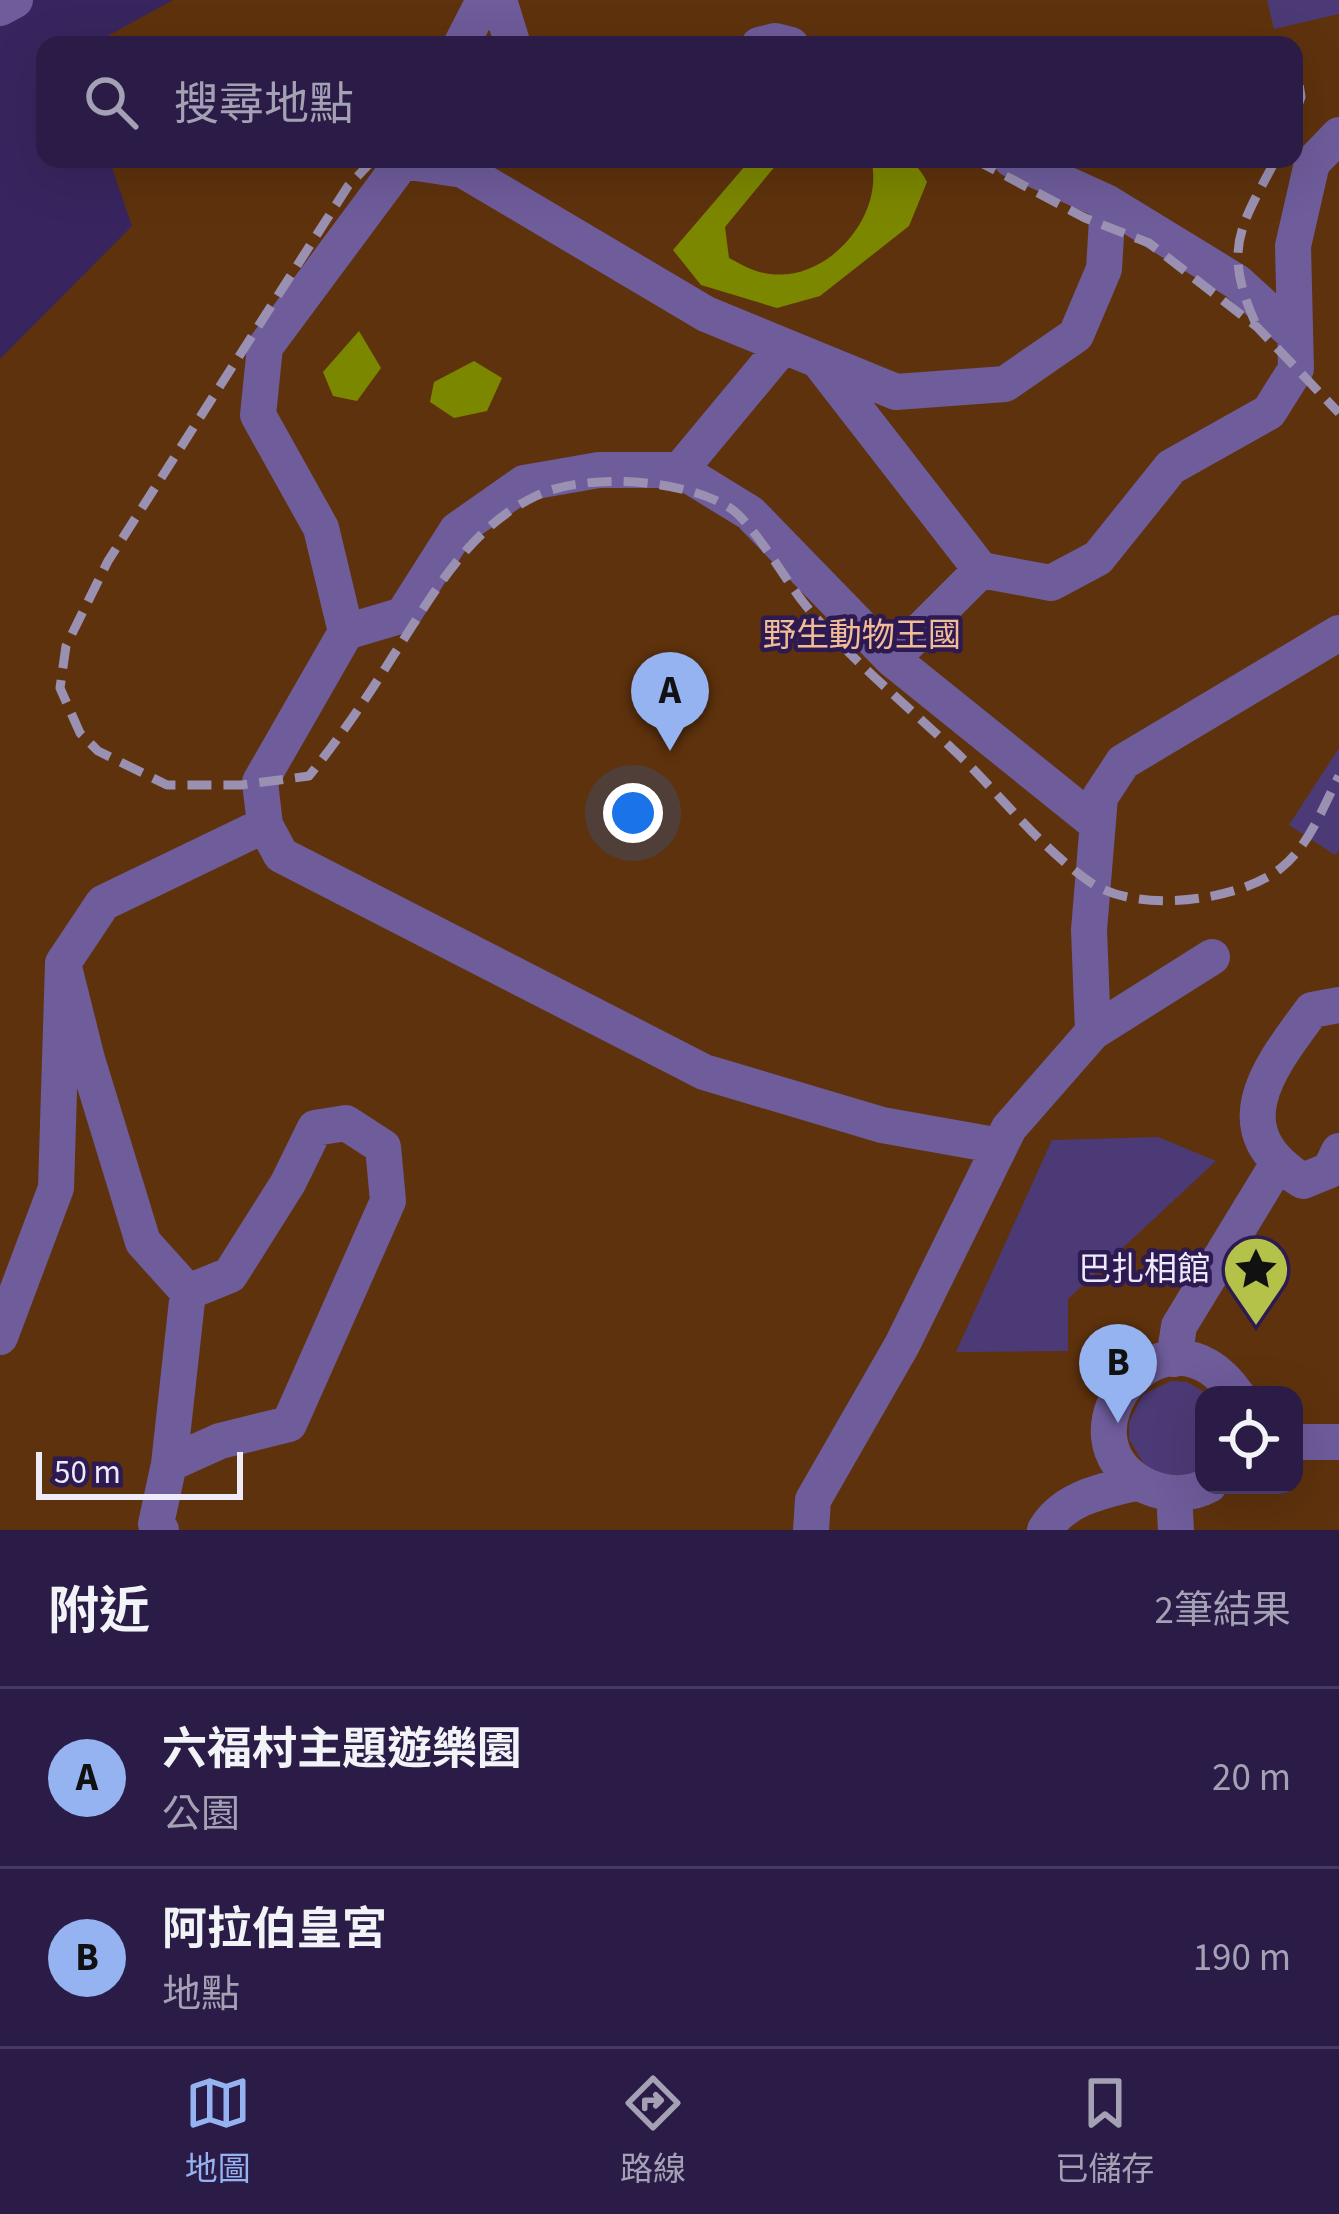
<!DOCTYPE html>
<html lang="zh-TW">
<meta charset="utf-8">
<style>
body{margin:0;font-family:"Source Sans 3","Noto Sans TC",sans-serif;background:#362952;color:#f1f3f6}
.controls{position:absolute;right:36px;bottom:36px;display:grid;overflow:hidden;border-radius:24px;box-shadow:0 12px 48px #0002}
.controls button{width:108px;height:108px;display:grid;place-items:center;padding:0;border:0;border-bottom:3px solid #463a60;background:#2a1c47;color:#f1f3f6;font:60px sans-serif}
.scale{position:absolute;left:36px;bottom:30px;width:207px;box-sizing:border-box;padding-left:12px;border:6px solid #eeebf9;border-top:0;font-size:33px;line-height:42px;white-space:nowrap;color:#eeebf9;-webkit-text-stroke:9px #2e1a53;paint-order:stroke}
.you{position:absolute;left:633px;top:813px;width:42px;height:42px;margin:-30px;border:9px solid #fff;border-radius:50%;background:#1a73e8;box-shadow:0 0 0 18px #1a73e833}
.badge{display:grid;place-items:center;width:78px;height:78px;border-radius:50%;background:#95b2f1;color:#111;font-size:39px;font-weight:700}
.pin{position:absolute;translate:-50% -99px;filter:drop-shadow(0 3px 6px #0008)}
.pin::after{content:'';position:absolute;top:63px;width:42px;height:36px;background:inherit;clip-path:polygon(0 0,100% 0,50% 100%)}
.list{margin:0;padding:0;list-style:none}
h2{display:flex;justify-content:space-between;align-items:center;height:156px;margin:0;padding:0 48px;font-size:51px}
h2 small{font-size:39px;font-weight:400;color:#a5a1b4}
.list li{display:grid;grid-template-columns:78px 1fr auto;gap:36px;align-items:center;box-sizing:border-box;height:180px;padding:0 48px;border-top:3px solid #463a60}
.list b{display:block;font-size:45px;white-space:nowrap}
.list p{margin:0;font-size:39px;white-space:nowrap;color:#a5a1b4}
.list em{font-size:39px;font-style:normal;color:#a5a1b4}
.icon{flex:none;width:66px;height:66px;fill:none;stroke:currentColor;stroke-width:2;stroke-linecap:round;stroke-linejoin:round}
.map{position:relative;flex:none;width:1339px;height:1530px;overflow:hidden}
.search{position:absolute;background:#2a1c47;box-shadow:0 12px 48px #0002;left:36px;right:36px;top:36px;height:132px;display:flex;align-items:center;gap:30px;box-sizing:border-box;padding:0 42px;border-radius:24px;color:#a5a1b4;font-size:45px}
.sheet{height:516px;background:#2a1c47}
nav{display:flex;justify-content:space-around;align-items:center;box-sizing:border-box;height:168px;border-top:3px solid #463a60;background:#2a1c47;font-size:33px;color:#a5a1b4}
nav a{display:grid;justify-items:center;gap:6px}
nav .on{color:#95b2f1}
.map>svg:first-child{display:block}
</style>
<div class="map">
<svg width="1339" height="1530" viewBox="0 0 1339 1530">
<rect width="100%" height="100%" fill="#38255f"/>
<path fill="#5e320d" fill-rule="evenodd" d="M173 0H1339V1530H0V359L132 226 109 159H1294V45H91ZM1204 1395H1294V1485H1204Z"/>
<path fill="#7c8700" d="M751 159H781L725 227 729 258C739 263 752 271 764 273 826 286 886 216 871 159 901 159 912 153 927 182L909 226 820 296 777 308 701 285 673 250Z
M359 331 381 368 357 401 333 396 323 372Z
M474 361 502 378 487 411 454 418 430 402 434 382Z"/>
<path fill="#4c3a76" d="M1267 0H1339V14L1274 29Z
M1339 748V850L1335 855 1289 825Z
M1158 1137 1216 1161 1068 1299V1351L956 1352 1052 1140Z
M1172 1381 1187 1382 1210 1395H1204V1469L1190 1476 1158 1474 1145 1466 1129 1439V1422L1143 1394Z"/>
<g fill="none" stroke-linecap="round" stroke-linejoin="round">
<path stroke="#6e5c9b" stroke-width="36" d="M499 0 513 45
M0 8 15 0
M461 45 484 0
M759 45 775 41 791 45
M1011 159 1108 203 1237 282 1295 335
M821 364 981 570
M680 470 783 346
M346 632 403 615 457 530 524 483 599 470H680L750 513 892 659 1097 824
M892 659 981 570 1051 583 1098 558 1171 467 1269 412 1296 369 1293 246 1312 163 1339 135
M63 963 87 1059 143 1242 188 1292 230 1275 288 1183 315 1128 346 1123 383 1147 388 1201 289 1424 220 1441 169 1464 156 1524 161 1530
M1339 1005 1312 1010C1268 1069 1220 1130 1303 1181L1330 1170 1339 1151
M1093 1032 1089 930 1100 797 1123 762 1339 633
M1000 1146 882 1125 704 1072 281 855 265 825 260 782 346 632 321 528 258 415 265 347 403 161 463 170 706 314 896 392 1005 384 1076 335 1104 269 1108 203
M0 1337 56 1188 63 963 103 903 265 825
M1174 1359 1179 1326 1277 1165
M1294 1442H1339
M169 1464 188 1292
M1209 1485C1189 1496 1166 1495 1146 1486 1049 1438 1164 1289 1237 1395
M1174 1493 1176 1530
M811 1530 813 1500 902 1345 1009 1128 1093 1032 1212 957
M1045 1530C1064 1497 1104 1491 1139 1482"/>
<path stroke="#9a90b2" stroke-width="9" stroke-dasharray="24 12" stroke-linecap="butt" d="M1294 50 1301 97 1294 116
M374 159 348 186 108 561 66 646 60 688 80 733 98 751 167 785H241L309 776C340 737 367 698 393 656 432 596 468 528 536 496 585 472 685 479 730 508 752 522 785 579 803 602 848 658 907 705 959 755 1002 797 1040 847 1090 882 1135 914 1238 902 1281 868 1309 846 1323 807 1339 776
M974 159 1085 218 1149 243 1257 327 1339 413
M1255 322C1222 248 1241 226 1276 159"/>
</g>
<defs>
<symbol id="sight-pin" viewBox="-11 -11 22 30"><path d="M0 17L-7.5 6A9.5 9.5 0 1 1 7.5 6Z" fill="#b4c24a" stroke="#2e1a53"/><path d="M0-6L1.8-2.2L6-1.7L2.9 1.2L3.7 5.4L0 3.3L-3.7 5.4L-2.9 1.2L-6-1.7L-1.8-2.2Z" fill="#111"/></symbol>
</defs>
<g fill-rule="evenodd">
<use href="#sight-pin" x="1218" y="1231" width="76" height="104"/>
</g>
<g text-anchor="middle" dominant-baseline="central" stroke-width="9" stroke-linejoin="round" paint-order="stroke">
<g font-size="33" fill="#f2bc97" stroke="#2e1a53">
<text x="862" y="635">野生動物王國</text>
</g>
<g font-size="33" fill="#eeebf9" stroke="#2e1a53" text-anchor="end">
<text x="1210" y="1269">巴扎相館</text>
</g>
</g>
</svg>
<div class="controls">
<button><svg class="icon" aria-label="locate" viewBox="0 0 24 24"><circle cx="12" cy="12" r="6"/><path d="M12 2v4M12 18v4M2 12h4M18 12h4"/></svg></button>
</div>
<div class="scale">50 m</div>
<div class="you"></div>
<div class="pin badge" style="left:670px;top:751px">A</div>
<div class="pin badge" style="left:1118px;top:1423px">B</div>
<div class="search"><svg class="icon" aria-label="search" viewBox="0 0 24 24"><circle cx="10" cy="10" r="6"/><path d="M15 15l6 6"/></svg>搜尋地點</div>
</div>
<section class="sheet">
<h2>附近<small>2筆結果</small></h2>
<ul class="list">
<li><span class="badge">A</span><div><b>六福村主題遊樂園</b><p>公園</p></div><em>20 m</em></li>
<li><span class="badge">B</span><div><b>阿拉伯皇宮</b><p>地點</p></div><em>190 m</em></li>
</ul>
</section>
<nav>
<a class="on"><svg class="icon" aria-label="map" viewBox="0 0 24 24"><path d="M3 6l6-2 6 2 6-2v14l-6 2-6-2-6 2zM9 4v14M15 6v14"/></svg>地圖</a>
<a><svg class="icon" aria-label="directions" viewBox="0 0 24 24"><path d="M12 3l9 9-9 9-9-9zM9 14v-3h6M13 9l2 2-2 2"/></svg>路線</a>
<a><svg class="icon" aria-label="saved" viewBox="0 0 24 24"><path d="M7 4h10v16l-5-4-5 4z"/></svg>已儲存</a>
</nav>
